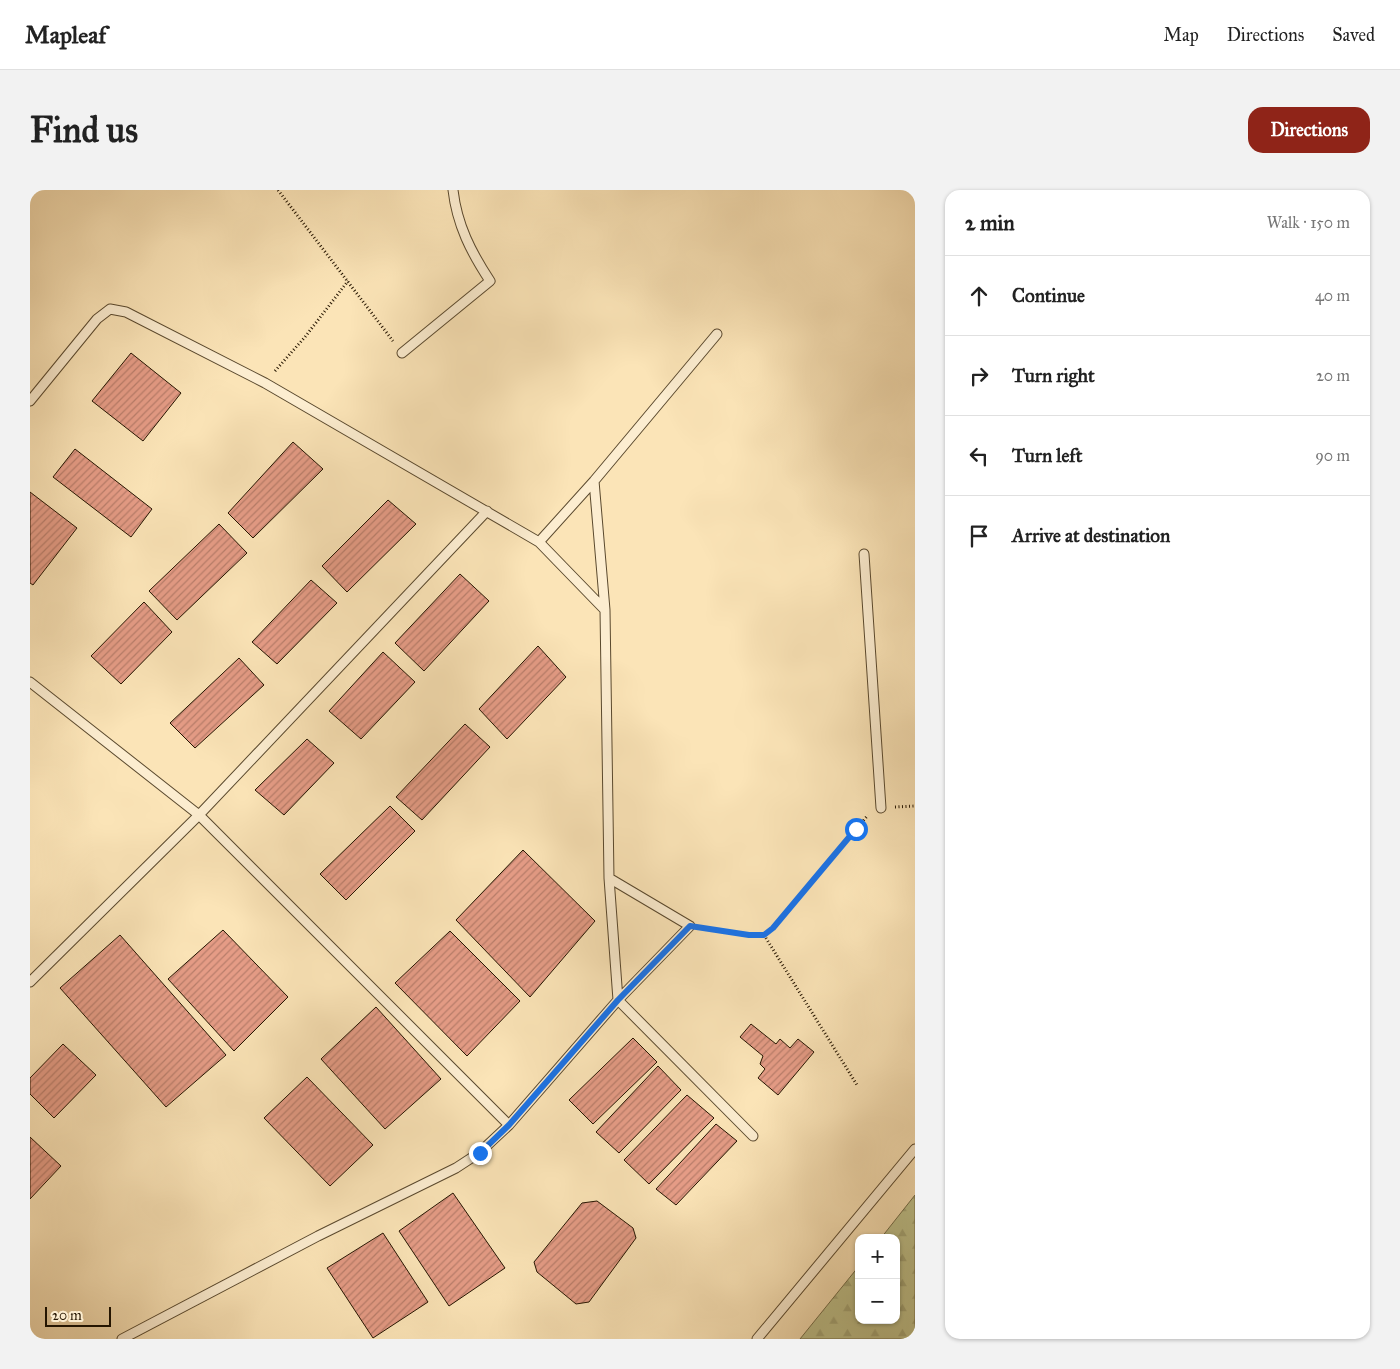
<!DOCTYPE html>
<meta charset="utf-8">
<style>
body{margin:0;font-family:"IM FELL Great Primer",serif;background:#f2f2f2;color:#222}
.controls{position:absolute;right:15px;bottom:15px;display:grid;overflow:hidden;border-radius:10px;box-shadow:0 1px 4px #0004}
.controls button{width:45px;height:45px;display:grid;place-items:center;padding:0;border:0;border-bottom:1px solid #e0e0e0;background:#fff;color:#222;font:25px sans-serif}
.scale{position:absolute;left:15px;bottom:12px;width:66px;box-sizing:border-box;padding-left:5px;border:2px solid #251501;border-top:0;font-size:14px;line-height:18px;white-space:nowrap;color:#251501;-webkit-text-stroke:4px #fcedd0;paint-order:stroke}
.stop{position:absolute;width:15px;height:15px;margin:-11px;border:4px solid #1a73e8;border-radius:50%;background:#fff}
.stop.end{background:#1a73e8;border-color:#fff;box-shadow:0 1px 5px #0008}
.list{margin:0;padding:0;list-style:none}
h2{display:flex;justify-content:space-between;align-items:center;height:65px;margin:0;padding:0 20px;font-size:21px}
h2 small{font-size:16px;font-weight:400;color:#767676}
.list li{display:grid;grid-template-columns:32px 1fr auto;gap:15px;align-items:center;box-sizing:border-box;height:80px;padding:0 20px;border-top:1px solid #e0e0e0}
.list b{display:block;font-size:19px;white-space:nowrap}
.list em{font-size:16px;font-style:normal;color:#767676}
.icon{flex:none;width:28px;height:28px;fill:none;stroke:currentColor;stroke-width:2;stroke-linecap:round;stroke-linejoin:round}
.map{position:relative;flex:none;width:885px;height:1149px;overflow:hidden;border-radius:15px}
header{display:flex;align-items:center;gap:30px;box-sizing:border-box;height:70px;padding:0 25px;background:#fff;border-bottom:1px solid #e0e0e0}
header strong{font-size:24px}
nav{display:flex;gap:28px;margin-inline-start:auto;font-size:18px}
.intro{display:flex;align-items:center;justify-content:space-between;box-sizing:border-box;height:120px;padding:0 30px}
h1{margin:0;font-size:35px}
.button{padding:12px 22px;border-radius:15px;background:#8f2418;color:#fff;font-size:18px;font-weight:700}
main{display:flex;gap:30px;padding:0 30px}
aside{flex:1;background:#fff;border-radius:15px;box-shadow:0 1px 4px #0004}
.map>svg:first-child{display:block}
</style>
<header>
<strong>Mapleaf</strong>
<nav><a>Map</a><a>Directions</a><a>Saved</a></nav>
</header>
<div class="intro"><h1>Find us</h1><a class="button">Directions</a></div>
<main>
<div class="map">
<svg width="885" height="1149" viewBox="0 0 885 1149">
<defs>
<pattern id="forest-firs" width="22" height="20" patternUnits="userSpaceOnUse" patternTransform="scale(1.25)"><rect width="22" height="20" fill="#bfc48e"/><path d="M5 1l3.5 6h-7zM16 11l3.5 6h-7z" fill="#a4a879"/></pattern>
<pattern id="building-hatch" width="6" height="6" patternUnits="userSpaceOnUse" patternTransform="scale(1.25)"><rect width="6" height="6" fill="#e59c86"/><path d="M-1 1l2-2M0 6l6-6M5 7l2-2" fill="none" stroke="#b97e6b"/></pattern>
</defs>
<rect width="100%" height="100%" fill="#fbe4b7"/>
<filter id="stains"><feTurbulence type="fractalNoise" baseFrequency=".004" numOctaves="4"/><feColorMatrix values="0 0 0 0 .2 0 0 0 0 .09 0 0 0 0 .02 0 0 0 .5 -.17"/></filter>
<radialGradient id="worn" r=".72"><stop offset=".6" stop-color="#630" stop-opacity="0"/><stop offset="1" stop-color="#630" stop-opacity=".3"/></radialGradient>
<path fill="url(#forest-firs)" stroke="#726c48" d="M885 1005V1149H770L829 1076V1130H866V1048H851Z"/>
<path fill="url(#building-hatch)" stroke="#251501" d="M101 163 151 203 113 251 62 211Z
M263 252 293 279 223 348 198 323Z
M45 259 122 319 101 347 23 287Z
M0 302 47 338 3 395 0 393Z
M358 310 386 334 317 402 292 376Z
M189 334 217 363 147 430 119 401Z
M430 384 459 411 394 481 365 453Z
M281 390 307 413 247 474 222 452Z
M114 412 142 442 91 494 61 466Z
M508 456 536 487 477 549 449 519Z
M353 462 385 492 331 549 299 521Z
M209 468 234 495 165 558 140 533Z
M435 534 460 557 392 630 366 607Z
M277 549 304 573 254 625 225 600Z
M360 616 385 641 316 710 290 684Z
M493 660 565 731 500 807 426 730Z
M193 740 258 807 204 861 138 789Z
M420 741 490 811 437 866 365 793Z
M90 745 196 865 136 917 30 798Z
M346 817 411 889 355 939 291 869Z
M721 834 746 854 750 849 760 858 768 849 784 862 748 905 728 888 735 879 730 874 733 866 710 847Z
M603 848 627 872 563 934 539 910Z
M33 854 66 885 24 928 0 904V888Z
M628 876 651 900 589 963 566 942Z
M277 887 343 955 300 996 234 928Z
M657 905 684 928 619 994 594 970Z
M686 934 707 951 646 1015 626 999Z
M0 947 31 976 0 1009Z
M423 1003 475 1078 419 1116 369 1041Z
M567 1011 603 1038 606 1048 559 1112 546 1114 507 1082 504 1072 552 1013Z
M353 1043 398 1112 343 1148 297 1078Z"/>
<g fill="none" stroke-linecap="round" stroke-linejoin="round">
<defs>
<path id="lane" d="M372 163 460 91C441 62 427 35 423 0
M0 211 67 129 80 119 96 122 235 193 509 352 564 291 687 144
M564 291 575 420 579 688 588 810 723 946
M509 352 575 420
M834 364 851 618
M0 492 169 625 457 321
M0 792 169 625 479 935
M92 1149 288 1046 426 978 449 963 479 935 588 810 660 736 579 688
M727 1149 885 959"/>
</defs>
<use href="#lane" stroke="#5a492e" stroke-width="11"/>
<path stroke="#251501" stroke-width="3" stroke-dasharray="1 2.5" stroke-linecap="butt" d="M248 0 363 151
M245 181 275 147 318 91
M865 617 885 616
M673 738 719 745H734L743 738 838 625
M734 745 827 895"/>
<use href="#lane" stroke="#fcedd0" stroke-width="9"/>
</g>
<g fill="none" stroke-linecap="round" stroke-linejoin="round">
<path stroke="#1a73e8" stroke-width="6" d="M450 963 479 935 588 810 660 736 719 745H734L743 738 826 639"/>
</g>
<rect width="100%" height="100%" filter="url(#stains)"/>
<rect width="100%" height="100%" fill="url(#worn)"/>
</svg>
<div class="controls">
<button>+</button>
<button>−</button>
</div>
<div class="scale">20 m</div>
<div class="stop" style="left:826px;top:639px"></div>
<div class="stop end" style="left:450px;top:963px"></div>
</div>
<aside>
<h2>2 min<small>Walk · 150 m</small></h2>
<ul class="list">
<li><svg class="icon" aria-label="ahead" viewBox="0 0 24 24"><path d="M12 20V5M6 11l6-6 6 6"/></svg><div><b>Continue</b></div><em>40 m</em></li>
<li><svg class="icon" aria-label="right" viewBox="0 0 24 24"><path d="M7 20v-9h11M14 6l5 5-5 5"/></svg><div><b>Turn right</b></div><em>20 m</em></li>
<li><svg class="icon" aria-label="left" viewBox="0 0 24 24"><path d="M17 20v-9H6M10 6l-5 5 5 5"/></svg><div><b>Turn left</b></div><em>90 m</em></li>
<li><svg class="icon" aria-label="arrive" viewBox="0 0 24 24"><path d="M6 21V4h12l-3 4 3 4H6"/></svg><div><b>Arrive at destination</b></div></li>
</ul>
</aside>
</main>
